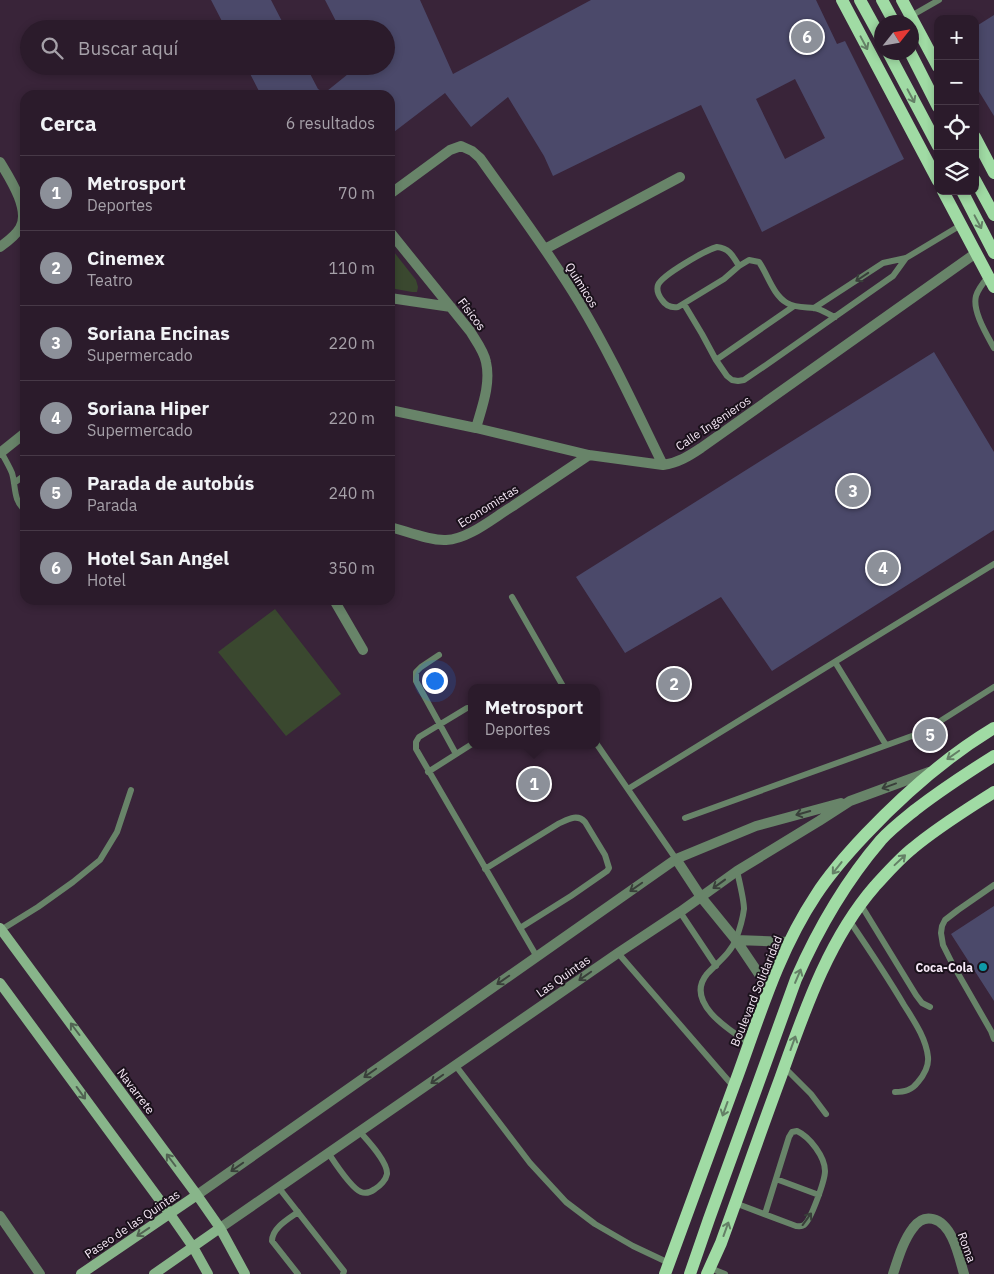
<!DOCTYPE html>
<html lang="es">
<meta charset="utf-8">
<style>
body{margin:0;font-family:"IBM Plex Sans",sans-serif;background:#332433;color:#f1f3f6}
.controls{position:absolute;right:15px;top:15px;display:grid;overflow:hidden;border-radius:10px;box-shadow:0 2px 8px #0003}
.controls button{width:45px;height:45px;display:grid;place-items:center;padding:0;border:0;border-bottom:1px solid #473947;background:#2b1b2b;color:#f1f3f6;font:25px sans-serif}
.compass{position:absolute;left:874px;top:15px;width:45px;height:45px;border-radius:50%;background:#2b1b2b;box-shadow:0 2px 8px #0003;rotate:59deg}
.you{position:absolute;left:434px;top:680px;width:18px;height:18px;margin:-12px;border:4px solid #fff;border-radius:50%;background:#1a73e8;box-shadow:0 0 0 8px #1a73e833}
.badge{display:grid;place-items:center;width:32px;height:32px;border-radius:50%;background:#8c9099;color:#fff;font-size:16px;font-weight:700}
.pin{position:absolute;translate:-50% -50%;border:2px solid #fff;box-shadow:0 1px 5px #0006}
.popup{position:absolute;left:468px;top:684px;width:132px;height:65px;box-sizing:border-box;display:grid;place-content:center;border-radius:10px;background:#2b1b2b;filter:drop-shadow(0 1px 4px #0005);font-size:16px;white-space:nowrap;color:#a6a1a9}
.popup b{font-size:19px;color:#f1f3f6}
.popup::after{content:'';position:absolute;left:50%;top:100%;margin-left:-10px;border:10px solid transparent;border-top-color:#2b1b2b}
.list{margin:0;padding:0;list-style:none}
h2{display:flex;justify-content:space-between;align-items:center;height:65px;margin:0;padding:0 20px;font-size:21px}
h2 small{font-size:16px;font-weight:400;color:#a6a1a9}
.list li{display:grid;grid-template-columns:32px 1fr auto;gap:15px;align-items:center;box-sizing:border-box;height:75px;padding:0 20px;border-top:1px solid #473947}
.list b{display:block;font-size:19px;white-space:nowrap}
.list p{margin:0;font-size:16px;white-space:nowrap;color:#a6a1a9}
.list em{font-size:16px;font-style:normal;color:#a6a1a9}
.icon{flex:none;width:28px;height:28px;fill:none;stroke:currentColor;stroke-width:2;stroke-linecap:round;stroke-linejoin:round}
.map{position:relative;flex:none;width:994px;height:1274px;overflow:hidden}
.search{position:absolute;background:#2b1b2b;box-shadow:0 2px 8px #0003;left:20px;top:20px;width:375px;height:55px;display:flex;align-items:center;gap:12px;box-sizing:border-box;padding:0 18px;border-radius:28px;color:#a6a1a9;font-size:19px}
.panel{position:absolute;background:#2b1b2b;box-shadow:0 2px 8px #0003;left:20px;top:90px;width:375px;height:515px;border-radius:15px}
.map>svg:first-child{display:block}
</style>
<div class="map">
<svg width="994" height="1274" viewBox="0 0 994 1274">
<rect width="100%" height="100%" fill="#392439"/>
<path fill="#3a482f" d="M390 247 416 280 418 287 417 292H412L390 288Z
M275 609 341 694 286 736 218 652Z"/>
<path fill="#4b496a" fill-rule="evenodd" d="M211 0H271L286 29H226Z
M325 0H420L453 74 591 0H816L837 44 845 41 904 159 762 232 701 105 637 135 553 176 544 156 508 97 471 127 445 93 390 135V95H261L246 66H306L318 89 323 92 327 91 358 66H386V29H340ZM795 79 825 138 785 159 756 99Z
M994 15V116L975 85V27Z
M934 352 994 452V530L772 671 721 597 625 653 576 577Z
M994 906V1001L951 934Z"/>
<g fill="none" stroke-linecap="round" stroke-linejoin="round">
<path stroke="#688469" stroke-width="6" d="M911 16 939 0
M717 247C729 248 733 256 739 266L724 279 678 307C671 308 666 306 662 300 659 296 656 291 658 285 662 275 706 250 717 247Z
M739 266 749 260 759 262C768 275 773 295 787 303 795 308 805 307 814 308 821 309 828 314 835 317
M988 277C983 283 978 289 976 296 972 311 987 335 994 348
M684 304 702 334 716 360 727 376 732 380 738 381 744 380 769 363 893 276 906 258
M814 308 883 263 906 258 961 225
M716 360 794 306
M1 452C5 459 9 466 12 473 16 486 13 501 25 510
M14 483 25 475
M512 597 564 688
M439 655 421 667 416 672V681L456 754
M835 662 886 745
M472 708H467L419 737 416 742V749L537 957
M596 743 676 859
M428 772 472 744
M628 789 994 564
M685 818 923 732 994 687
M485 869 558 824C567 820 577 813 585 822L605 855 609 868 607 871 571 896 520 928
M737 871C739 880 744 900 744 909 743 917 739 931 736 939 731 953 717 963 707 974 684 1002 729 1030 749 1043
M994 885 958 910 945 920 942 926 941 933 943 945 952 963 991 1031 994 1039
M861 905 916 995 922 1003 930 1007
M680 912 716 966
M849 920C868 948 887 976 904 1005 914 1021 926 1038 928 1057 929 1067 924 1075 918 1082 912 1090 905 1092 895 1092
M1 930 38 907 73 882 100 860 117 832 131 790
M618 953 733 1086
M456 1066 530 1163 566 1202 595 1224 633 1246 669 1263
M784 1067 811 1094 826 1114
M329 1154C335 1163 351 1188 361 1192 366 1194 371 1192 375 1189 380 1186 386 1180 387 1174 388 1162 368 1141 360 1132
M776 1179 819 1195
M279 1188 344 1271 343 1274
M735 1203 796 1226C800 1226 801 1227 804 1225 811 1220 825 1180 825 1171 825 1157 810 1137 797 1131L792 1132 789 1137 765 1214
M710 1268 725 1274
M298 1274 272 1241C272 1228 288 1219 298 1212"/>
<path stroke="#688469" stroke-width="10" d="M0 162C9 177 31 210 20 228 16 235 7 242 0 247
M390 194 450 150 461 146 472 151 480 158C514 206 549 252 579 302 611 355 636 410 663 465
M390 232 470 331C476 341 484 351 486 362 491 384 482 407 476 428
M545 249 680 177
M390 298 451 307
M390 410 476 428 589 455 663 465C678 463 689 456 701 448L976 253
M0 453 25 433
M390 527C406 531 430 541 446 540 469 539 493 518 513 506 538 489 564 472 589 455
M334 600 363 650
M676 859 701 897 736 940 769 989
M736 940 789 942
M197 1195 676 859 756 826 841 803
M0 1216 40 1274
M220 1228 618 953 680 912 737 871 819 821 850 801 929 772
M893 1274C898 1259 903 1241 913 1228 918 1221 925 1217 933 1219 953 1224 959 1257 964 1274"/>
<path stroke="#88b58a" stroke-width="10" d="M0 928 197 1195 220 1228 245 1274
M0 983 170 1214 193 1247 208 1274
M81 1274 197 1195
M154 1274 220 1228"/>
<path stroke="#a0dba4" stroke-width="12" d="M842 0 938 181
M860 0 882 40
M882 0 894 22
M902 0 938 67
M888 52 938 146
M910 52 938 107
M975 137 994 173
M975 180 994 215
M943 191 994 287
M962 191 994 253
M665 1274C690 1207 714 1139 739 1072 761 1011 780 949 816 895 830 873 848 853 866 834 904 794 946 757 994 728
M690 1274 709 1219 796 979C818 929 845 882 881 840 891 829 904 819 915 810 941 790 967 773 994 756
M707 1274 721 1243C741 1188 760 1133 780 1079 804 1012 828 940 875 886 887 873 899 859 913 848 938 827 966 810 994 792"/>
</g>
<defs><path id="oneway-shaft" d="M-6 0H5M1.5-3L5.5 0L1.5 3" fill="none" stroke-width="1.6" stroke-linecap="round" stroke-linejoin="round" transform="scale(1.25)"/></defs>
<g stroke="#648066">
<use href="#oneway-shaft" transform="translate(864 43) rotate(62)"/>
<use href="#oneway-shaft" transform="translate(911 96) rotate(62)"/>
<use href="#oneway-shaft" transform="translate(978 222) rotate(62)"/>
<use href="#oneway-shaft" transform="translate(953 755) rotate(145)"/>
<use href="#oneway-shaft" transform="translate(900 860) rotate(-43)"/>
<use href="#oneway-shaft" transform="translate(837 868) rotate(128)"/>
<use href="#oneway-shaft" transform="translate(798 976) rotate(-67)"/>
<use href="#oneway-shaft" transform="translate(793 1043) rotate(-70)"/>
<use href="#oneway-shaft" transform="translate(725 1109) rotate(110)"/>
<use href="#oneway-shaft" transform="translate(726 1229) rotate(-70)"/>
</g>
<g stroke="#393f3a">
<use href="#oneway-shaft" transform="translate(862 277) rotate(146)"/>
<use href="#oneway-shaft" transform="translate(889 786) rotate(160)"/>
<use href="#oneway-shaft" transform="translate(803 813) rotate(164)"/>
<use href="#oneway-shaft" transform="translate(719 884) rotate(144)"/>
<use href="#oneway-shaft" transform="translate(636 887) rotate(145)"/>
<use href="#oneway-shaft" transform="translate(585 976) rotate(145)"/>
<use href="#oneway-shaft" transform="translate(503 980) rotate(145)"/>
<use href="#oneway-shaft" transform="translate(370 1073) rotate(145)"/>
<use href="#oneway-shaft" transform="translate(437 1079) rotate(145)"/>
<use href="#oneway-shaft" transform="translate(237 1167) rotate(145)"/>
<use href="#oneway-shaft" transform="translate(807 1219) rotate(-54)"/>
</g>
<g stroke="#516352">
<use href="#oneway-shaft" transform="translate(75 1029) rotate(-127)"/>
<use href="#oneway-shaft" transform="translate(81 1093) rotate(54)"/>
<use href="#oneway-shaft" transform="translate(171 1160) rotate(-127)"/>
<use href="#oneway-shaft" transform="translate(143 1232) rotate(146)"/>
</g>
<circle fill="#0f9aa8" stroke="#1a111b" stroke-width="2" cx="983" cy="967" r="5"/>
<g text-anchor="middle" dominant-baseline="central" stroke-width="4" stroke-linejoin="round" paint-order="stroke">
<g font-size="12" fill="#f7e9f7" stroke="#1a111b">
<text transform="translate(582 285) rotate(58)">Químicos</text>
<text transform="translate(472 314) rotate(53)">Físicos</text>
<text transform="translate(713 423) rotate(-34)">Calle Ingenieros</text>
<text transform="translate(488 506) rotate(-32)">Economistas</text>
<text transform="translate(563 976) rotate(-35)">Las Quintas</text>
<text transform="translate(756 991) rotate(-68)">Boulevard Solidaridad</text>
<text transform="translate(136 1091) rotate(53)">Navarrete</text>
<text transform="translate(132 1224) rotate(-34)">Paseo de las Quintas</text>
<text transform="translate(967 1247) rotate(70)">Roma</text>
</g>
<g font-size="12" font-weight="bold" fill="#f7e9f7" stroke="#1a111b" text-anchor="end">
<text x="973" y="967">Coca-Cola</text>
</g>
</g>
</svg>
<div class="controls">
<button>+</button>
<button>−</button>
<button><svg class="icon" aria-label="locate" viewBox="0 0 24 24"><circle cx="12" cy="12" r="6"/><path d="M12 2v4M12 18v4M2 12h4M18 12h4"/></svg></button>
<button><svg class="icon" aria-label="layers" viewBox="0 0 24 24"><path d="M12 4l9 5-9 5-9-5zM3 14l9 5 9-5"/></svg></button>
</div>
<svg class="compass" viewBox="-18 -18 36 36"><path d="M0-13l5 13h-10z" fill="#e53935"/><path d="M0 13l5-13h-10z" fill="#a6a1a9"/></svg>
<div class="you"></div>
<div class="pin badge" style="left:534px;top:784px">1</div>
<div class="popup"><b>Metrosport</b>Deportes</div>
<div class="pin badge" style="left:674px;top:684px">2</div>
<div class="pin badge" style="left:853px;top:491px">3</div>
<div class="pin badge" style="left:883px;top:568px">4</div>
<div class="pin badge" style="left:930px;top:735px">5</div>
<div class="pin badge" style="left:807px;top:37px">6</div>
<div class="search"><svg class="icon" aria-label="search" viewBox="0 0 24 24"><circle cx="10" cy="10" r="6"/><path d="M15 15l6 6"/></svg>Buscar aquí</div>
<section class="panel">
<h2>Cerca<small>6 resultados</small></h2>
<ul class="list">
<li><span class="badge">1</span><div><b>Metrosport</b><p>Deportes</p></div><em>70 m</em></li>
<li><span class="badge">2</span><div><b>Cinemex</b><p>Teatro</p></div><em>110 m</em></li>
<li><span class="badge">3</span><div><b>Soriana Encinas</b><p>Supermercado</p></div><em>220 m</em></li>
<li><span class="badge">4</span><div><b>Soriana Hiper</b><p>Supermercado</p></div><em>220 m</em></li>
<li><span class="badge">5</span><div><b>Parada de autobús</b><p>Parada</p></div><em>240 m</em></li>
<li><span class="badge">6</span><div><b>Hotel San Angel</b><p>Hotel</p></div><em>350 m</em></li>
</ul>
</section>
</div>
